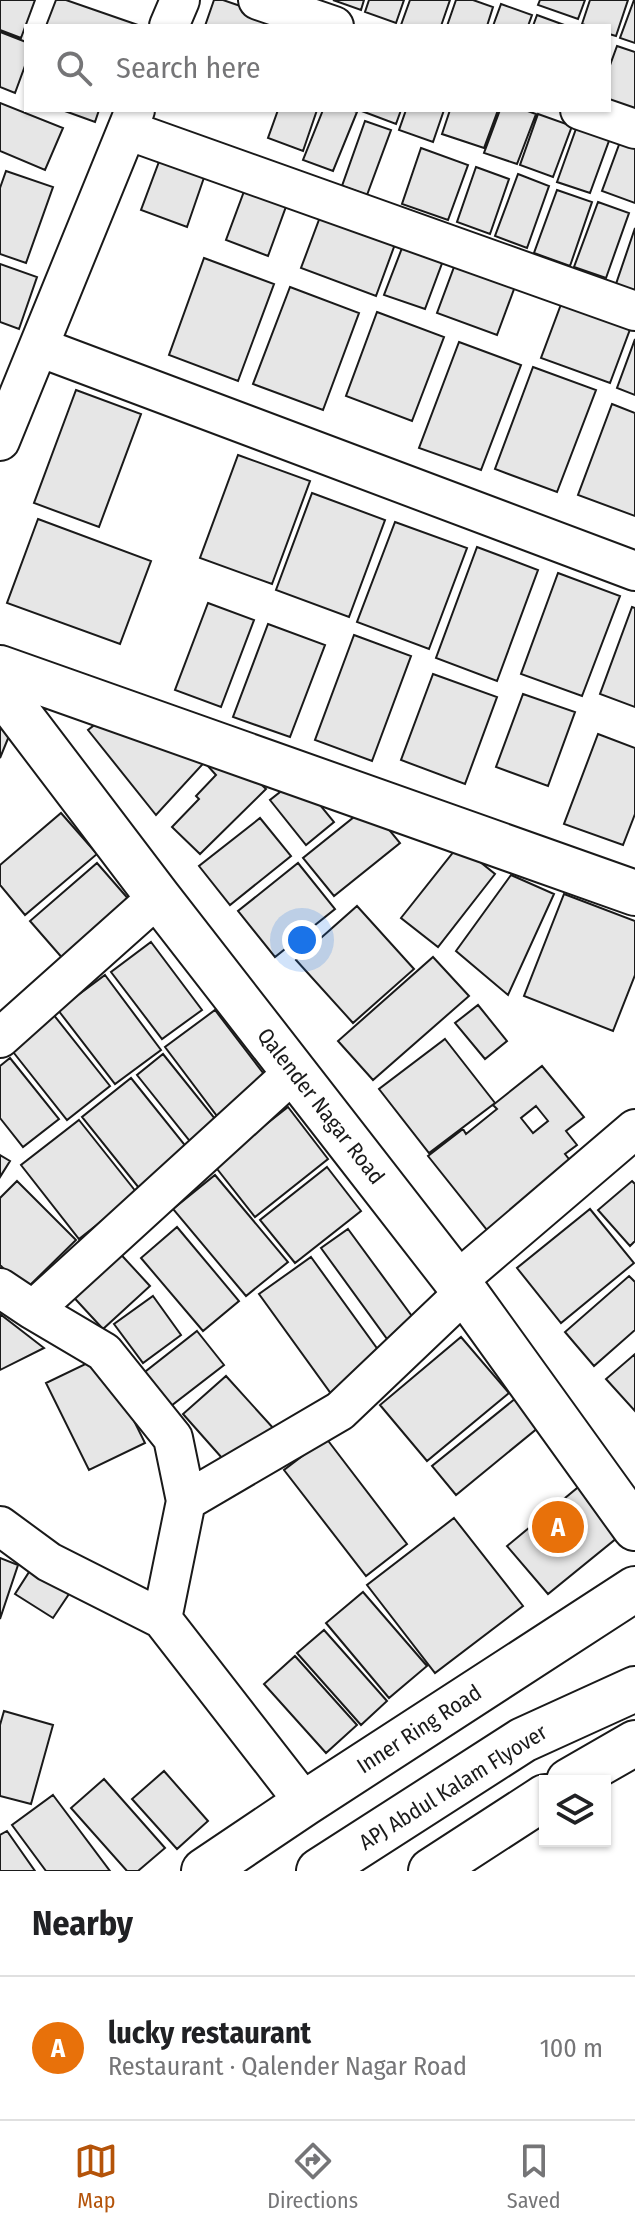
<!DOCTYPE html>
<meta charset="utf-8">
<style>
body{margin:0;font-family:"Fira Sans Condensed",sans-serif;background:#f2f2f2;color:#202124}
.controls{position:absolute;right:24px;bottom:24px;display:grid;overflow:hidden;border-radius:0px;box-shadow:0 2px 6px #0004}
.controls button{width:72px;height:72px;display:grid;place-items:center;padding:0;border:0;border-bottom:2px solid #e0e0e0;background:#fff;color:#202124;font:40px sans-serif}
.you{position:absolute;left:302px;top:940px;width:28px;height:28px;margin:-20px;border:6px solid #fff;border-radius:50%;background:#1a73e8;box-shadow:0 0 0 12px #1a73e833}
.badge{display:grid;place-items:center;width:52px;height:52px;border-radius:50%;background:#b45309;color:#fff;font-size:26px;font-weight:700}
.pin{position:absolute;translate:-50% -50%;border:4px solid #fff;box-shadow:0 2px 8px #0006}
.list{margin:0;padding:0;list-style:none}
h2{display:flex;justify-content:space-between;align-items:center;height:104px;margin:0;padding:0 32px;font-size:34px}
h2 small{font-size:26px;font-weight:400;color:#757577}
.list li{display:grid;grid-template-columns:52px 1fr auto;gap:24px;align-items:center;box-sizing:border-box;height:144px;padding:0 32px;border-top:2px solid #e0e0e0}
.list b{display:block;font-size:30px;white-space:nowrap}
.list p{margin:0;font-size:26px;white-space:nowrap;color:#757577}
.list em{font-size:26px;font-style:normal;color:#757577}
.icon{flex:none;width:44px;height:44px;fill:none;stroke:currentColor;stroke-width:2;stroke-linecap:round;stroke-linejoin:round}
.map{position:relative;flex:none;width:635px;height:1871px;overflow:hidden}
.search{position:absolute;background:#fff;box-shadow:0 2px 6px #0004;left:24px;right:24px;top:24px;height:88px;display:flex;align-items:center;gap:20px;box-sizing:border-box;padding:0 28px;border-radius:0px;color:#757577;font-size:30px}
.sheet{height:248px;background:#fff}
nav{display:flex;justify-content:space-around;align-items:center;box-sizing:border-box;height:112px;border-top:2px solid #e0e0e0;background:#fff;font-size:22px;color:#757577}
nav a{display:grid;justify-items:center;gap:4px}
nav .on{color:#b45309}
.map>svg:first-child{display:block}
</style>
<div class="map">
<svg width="635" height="1871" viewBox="0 0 635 1871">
<rect width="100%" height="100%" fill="#fff"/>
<path fill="#e6e6e6" stroke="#1a1a1a" stroke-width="2" fill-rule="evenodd" d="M0 0H35L21 38 0 30Z
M56 0H66L138 25 46 26Z
M214 0H223L287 22 286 26H205Z
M333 0H364L361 10Z
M369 0H404L396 23 365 12Z
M410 0H450L441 26 401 25Z
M456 0H473L493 7 487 26H447Z
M540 0H585L578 19 538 5Z
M590 0H628L616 36 609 34V26H588L582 24Z
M634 0H635V43L620 38Z
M501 4 532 15 528 26H493Z
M537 15 567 26H533Z
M0 32 26 42V63L15 93 0 87Z
M617 46 635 52V114L609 105V68Z
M0 103 63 128 45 170 0 151Z
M62 110H99L95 122Z
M278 110H317L303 151 268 138Z
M323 110H352L357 112 333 171 303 160Z
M359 110H401L396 124Z
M406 110H444L433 142 399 130Z
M450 110H498L484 148 442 134Z
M500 110H525L536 114 517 164 484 153Z
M538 114 572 126 553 177 520 165Z
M365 121 391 130 367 195 342 186Z
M577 126 610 138 590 193 557 182Z
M620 142 635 147V203L602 191Z
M421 148 468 165 448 220 402 204Z
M163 151 208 166 187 227 141 210Z
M476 167 509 179 490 234 457 222Z
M6 171 53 187 26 263 0 254V188Z
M518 174 549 186 527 248 495 236Z
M246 186 288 201 268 256 226 240Z
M557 190 592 202 570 266 534 253Z
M598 202 629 213 606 278 574 267Z
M323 209 398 236 376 296 301 268Z
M635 228V291L616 284Z
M407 235 447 250 425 309 384 295Z
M204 258 274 284 238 381 169 355Z
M457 259 517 281 497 335 437 313Z
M0 264 37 277 19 329 0 322Z
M290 287 359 313 323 410 253 384Z
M563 299 632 324 610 383 541 358Z
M377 312 444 337 412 421 346 396Z
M635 339V395L617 388Z
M459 342 521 365 481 470 419 448Z
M533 367 596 390 557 492 495 469Z
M76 390 141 414 99 527 34 503Z
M612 404 635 413V516L578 495Z
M238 455 310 481 272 584 200 558Z
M312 493 385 520 349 617 276 590Z
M38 519 151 561 120 644 7 603Z
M395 522 467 548 429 649 357 622Z
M477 547 538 570 497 681 436 658Z
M558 573 620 596 582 696 521 674Z
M208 603 254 620 221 707 175 690Z
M632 607 635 608V707L600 694Z
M268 624 325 645 290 737 233 717Z
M354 635 411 656 372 761 315 740Z
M433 674 497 697 465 784 401 760Z
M523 694 575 712 548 786 496 767Z
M0 707 18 714 0 758Z
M111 712 211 755 156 815 88 730Z
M598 734 635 748V814L623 845 564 824Z
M224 748 266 789 200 854 172 827 199 799 196 796 216 775 207 765Z
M298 778 334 822 306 845 270 800Z
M369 805 400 843 334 896 303 858Z
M61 813 97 854 25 915 0 885V865Z
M260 818 291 856 230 905 199 866Z
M459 845 495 874 438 947 401 918Z
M97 863 138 910 71 968 30 921Z
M298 863 335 909 275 957 238 911Z
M511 875 554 894 508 995 456 951Z
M564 894 635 921V975L613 1031 524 996Z
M357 906 414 969 353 1023 296 960Z
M151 942 202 1010 162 1039 111 972Z
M433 957 469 996 373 1080 338 1041Z
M105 975 161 1050 115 1084 58 1010Z
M478 1005 507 1041 485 1059 455 1023Z
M215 1010 270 1082 220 1120 165 1047Z
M53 1014 110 1086 67 1120 10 1048Z
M445 1039 495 1103 429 1153 379 1089Z
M163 1054 220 1125 193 1145 137 1075Z
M10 1058 59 1119 23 1147 0 1118V1066Z
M542 1066 584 1117 566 1131 577 1145 565 1154 576 1168 491 1235 428 1156 463 1129 466 1134 497 1109 493 1105ZM536 1106 548 1121 533 1133 521 1118Z
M131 1078 188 1149 139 1188 82 1117Z
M288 1107 328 1159 255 1217 214 1165Z
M79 1120 137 1193 79 1239 21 1165Z
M0 1155 10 1161 0 1177Z
M327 1167 361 1211 295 1263 260 1220Z
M215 1175 288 1262 246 1296 173 1209Z
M17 1181 76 1240 25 1290 0 1265V1198Z
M632 1181 635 1184V1241L630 1246 598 1210Z
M590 1209 634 1263 561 1323 517 1268Z
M177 1227 239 1301 203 1331 141 1258Z
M348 1229 417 1323 390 1343 321 1248Z
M114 1247 150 1286 103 1329 67 1290Z
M311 1257 384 1358 332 1395 259 1294Z
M629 1276 635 1282V1330L594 1366 565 1332Z
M153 1296 181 1335 143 1363 114 1324Z
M0 1314 44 1348 0 1370Z
M197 1331 224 1365 167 1409 141 1375Z
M461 1337 509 1393 427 1461 380 1405Z
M635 1354V1411L606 1379Z
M102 1356 145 1443 89 1470 46 1383Z
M226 1376 274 1429 230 1467 183 1414Z
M516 1398 539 1427 456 1495 432 1466Z
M326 1438 407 1544 366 1576 284 1470Z
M582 1484 623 1533 548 1594 507 1546Z
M454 1518 523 1606 435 1673 367 1585Z
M0 1558 18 1565 0 1619Z
M31 1569 69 1594 53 1618 15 1594Z
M363 1592 427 1666 389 1698 326 1623Z
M324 1630 387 1701 361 1725 297 1653Z
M295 1656 357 1725 326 1753 264 1684Z
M4 1711 53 1725 31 1804 0 1796V1725Z
M164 1771 208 1821 177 1849 132 1799Z
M104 1779 165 1848 138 1871H127L71 1808Z
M53 1795 110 1871H46L12 1825Z
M7 1831 35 1871H0V1835Z"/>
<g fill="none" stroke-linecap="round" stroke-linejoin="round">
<defs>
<path id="minor" d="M258 0 334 26
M169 26 180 0
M580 110 635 129
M127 130 635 311
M39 347 635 571
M0 441 135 110
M0 1038 158 897
M457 1281 635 1129
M0 1288 33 1310 104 1352 173 1438 186 1501 162 1619
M33 1310 294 1072
M186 1501 340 1411 465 1292
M0 1526 49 1562 162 1619 305 1803"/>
<path id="tertiary" d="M0 668 635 893
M0 689 158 897 465 1292 635 1528"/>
<path id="primary" d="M204 1871 305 1803 635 1589"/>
<path id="trunk" d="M569 1781 635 1743
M319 1871 523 1740 635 1689
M431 1871 545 1797"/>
</defs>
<use href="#minor" stroke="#1a1a1a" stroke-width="42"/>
<use href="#tertiary" stroke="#1a1a1a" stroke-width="48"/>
<use href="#primary" stroke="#1a1a1a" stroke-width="48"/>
<use href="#trunk" stroke="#1a1a1a" stroke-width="48"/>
<use href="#minor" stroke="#fff" stroke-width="38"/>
<use href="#tertiary" stroke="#fff" stroke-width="44"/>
<use href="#primary" stroke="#fff" stroke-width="44"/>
<use href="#trunk" stroke="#fff" stroke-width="44"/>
</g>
<g text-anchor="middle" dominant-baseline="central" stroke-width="6" stroke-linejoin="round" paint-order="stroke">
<g font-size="22" fill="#1a1a1a" stroke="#fff">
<text transform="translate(321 1106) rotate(52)">Qalender Nagar Road</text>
<text transform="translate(419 1729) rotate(-33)">Inner Ring Road</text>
<text transform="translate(453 1787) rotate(-32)">APJ Abdul Kalam Flyover</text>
</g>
</g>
</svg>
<div class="controls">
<button><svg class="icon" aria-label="layers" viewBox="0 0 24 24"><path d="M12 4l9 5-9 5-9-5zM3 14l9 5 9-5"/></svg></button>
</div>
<div class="you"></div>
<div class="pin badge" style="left:558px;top:1527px;background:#e8710a">A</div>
<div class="search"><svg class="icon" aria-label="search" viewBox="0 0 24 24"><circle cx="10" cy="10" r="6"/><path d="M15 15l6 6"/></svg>Search here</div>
</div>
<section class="sheet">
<h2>Nearby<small></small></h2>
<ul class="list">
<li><span class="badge" style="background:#e8710a">A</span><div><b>lucky restaurant</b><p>Restaurant · Qalender Nagar Road</p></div><em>100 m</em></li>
</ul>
</section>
<nav>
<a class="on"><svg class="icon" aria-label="map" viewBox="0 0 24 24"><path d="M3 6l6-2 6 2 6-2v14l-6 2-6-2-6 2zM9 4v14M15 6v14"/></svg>Map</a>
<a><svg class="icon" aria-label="directions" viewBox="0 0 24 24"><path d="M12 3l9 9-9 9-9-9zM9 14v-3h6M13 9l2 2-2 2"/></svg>Directions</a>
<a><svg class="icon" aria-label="saved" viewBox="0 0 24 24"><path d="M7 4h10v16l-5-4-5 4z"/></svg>Saved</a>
</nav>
